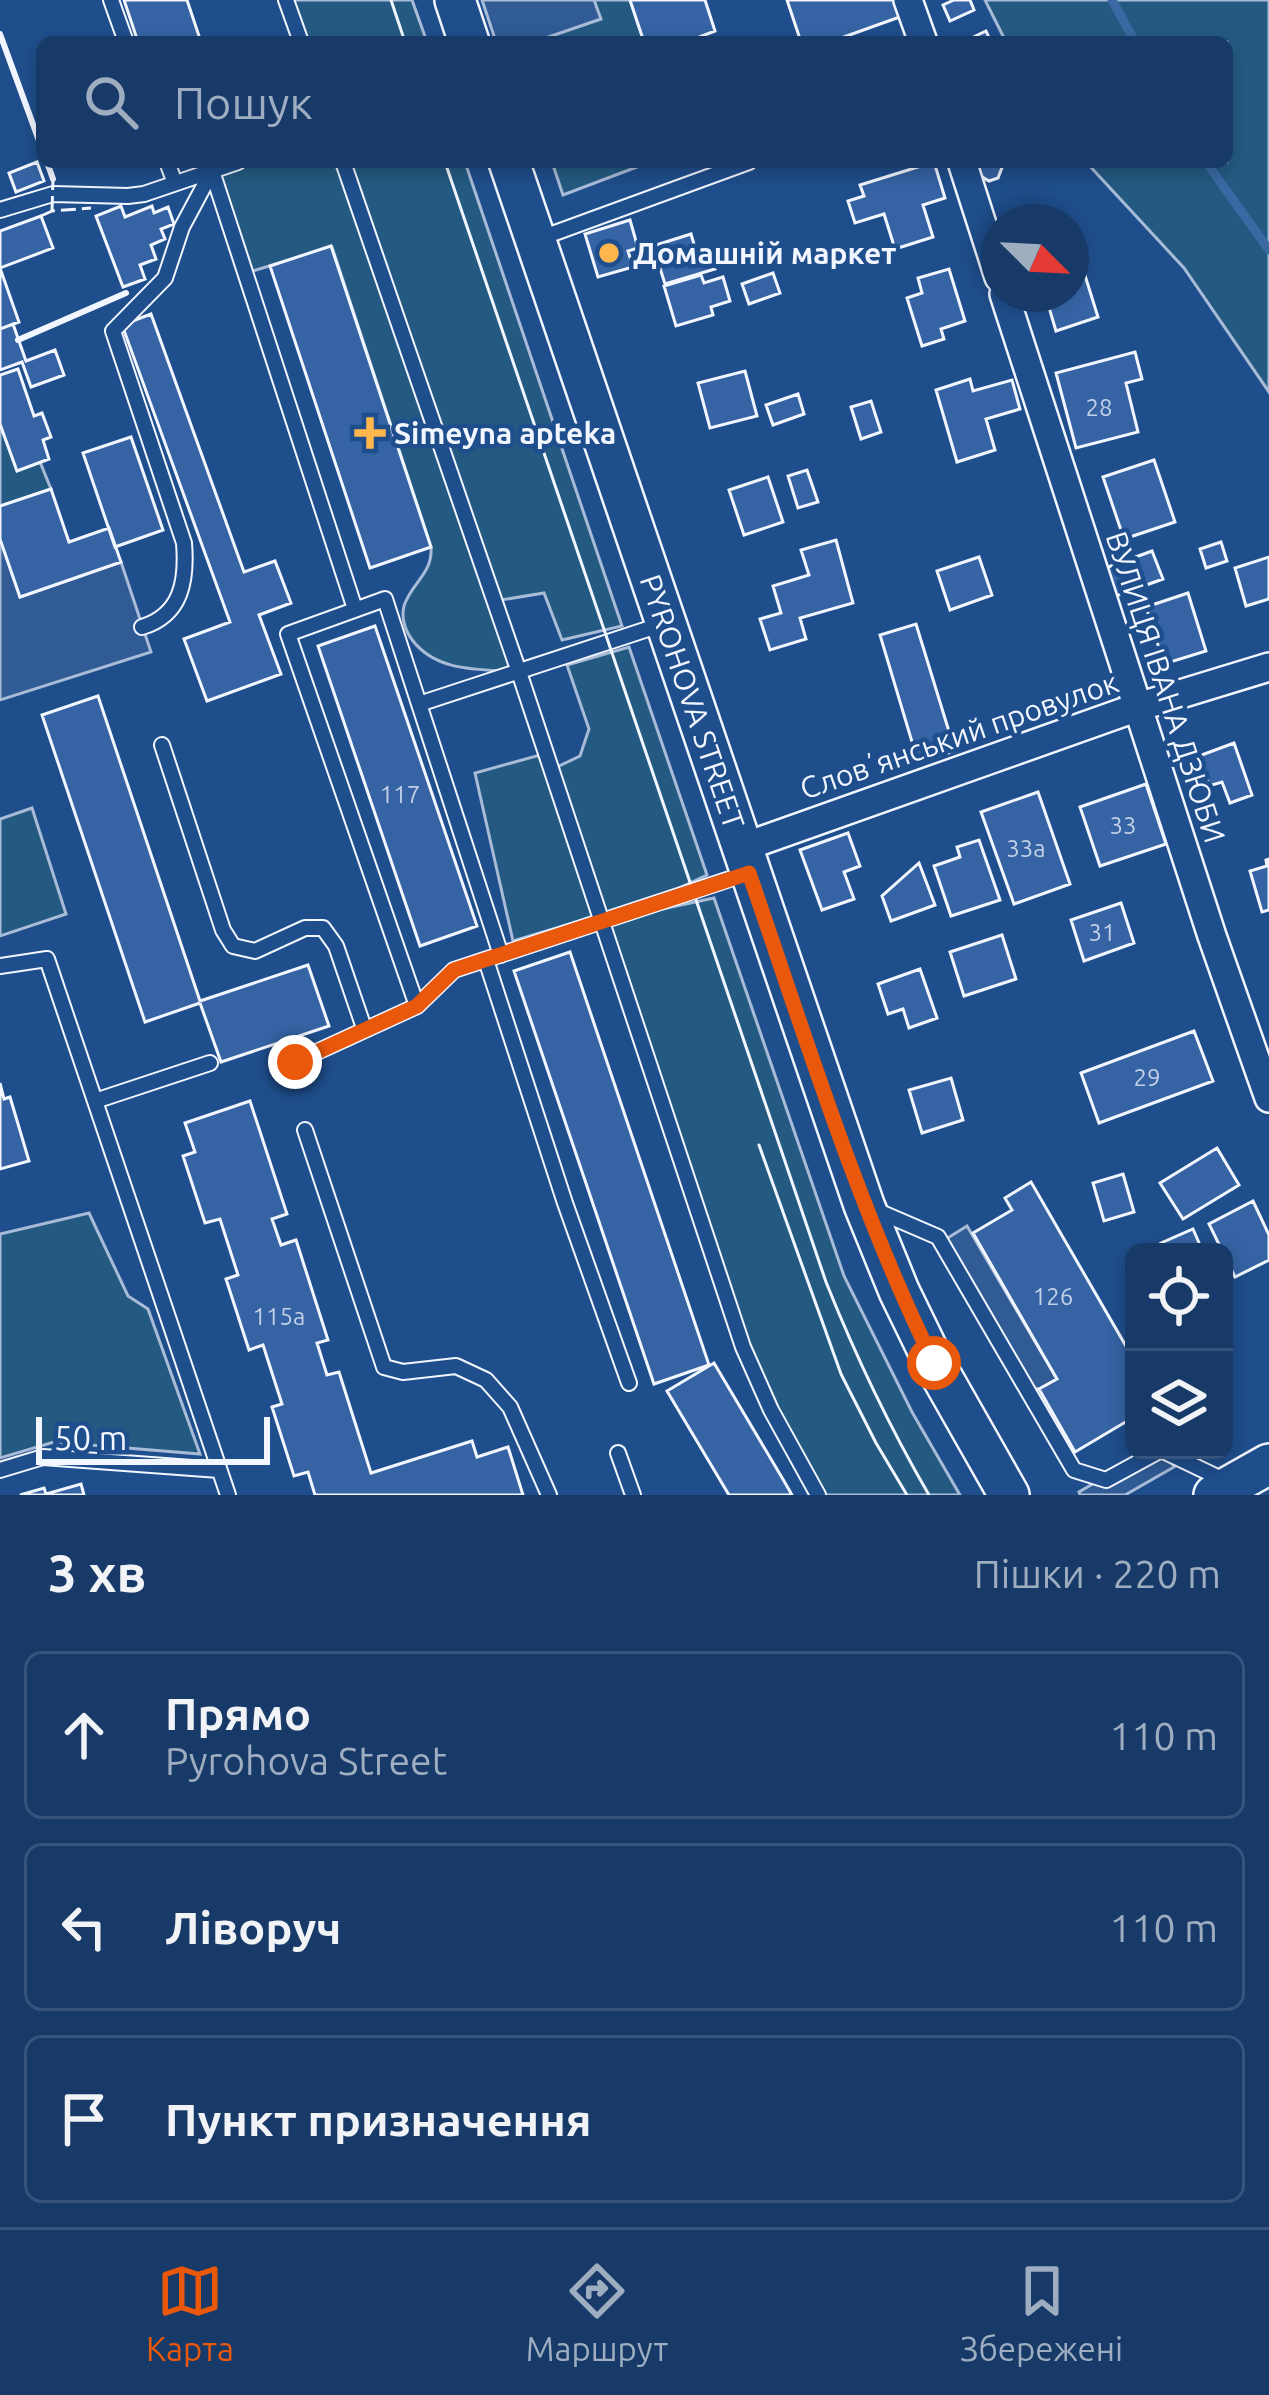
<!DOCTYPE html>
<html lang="uk">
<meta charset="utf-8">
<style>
body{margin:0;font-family:Ubuntu,sans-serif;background:#20416f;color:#f1f3f6}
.controls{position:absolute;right:36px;bottom:36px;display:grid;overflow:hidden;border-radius:18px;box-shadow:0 6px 18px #0003}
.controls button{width:108px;height:108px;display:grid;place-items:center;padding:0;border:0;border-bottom:3px solid #36547d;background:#173a69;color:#f1f3f6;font:60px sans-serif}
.compass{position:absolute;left:981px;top:204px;width:108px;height:108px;border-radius:50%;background:#173a69;box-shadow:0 6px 18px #0003;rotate:114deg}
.scale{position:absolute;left:36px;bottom:30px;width:234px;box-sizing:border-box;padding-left:12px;border:6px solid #f2f6ff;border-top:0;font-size:33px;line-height:42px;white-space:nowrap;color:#f2f6ff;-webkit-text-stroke:9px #1f4e8c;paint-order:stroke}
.stop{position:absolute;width:36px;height:36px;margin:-27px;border:9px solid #ea580c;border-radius:50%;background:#fff}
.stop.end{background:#ea580c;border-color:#fff;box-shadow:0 3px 12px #0008}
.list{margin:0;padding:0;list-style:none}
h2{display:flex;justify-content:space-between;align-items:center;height:156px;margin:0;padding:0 48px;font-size:51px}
h2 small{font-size:39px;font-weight:400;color:#9eadc0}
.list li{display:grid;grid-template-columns:78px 1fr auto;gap:36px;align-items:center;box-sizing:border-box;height:168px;margin:0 24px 24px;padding:0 24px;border:3px solid #36547d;border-radius:18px}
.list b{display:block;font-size:45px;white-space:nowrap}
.list p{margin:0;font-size:39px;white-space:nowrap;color:#9eadc0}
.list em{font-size:39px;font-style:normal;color:#9eadc0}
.icon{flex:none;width:66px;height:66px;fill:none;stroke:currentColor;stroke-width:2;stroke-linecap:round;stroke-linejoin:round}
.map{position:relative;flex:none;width:1269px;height:1495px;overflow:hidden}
.search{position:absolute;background:#173a69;box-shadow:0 6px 18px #0003;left:36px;right:36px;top:36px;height:132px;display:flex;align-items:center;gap:30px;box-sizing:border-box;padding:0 42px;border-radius:18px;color:#9eadc0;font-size:45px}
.sheet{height:732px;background:#173a69}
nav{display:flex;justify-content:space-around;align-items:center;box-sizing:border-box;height:168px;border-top:3px solid #36547d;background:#173a69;font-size:33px;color:#9eadc0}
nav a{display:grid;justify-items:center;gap:6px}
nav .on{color:#ea580c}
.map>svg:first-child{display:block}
</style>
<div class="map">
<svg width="1269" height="1495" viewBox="0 0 1269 1495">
<rect width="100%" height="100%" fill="#1f4e8c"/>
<path fill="#245a82" stroke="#a8bbd7" stroke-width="3" d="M286 0H412L427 42H301Z
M594 0H630L644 42H532L600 19Z
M985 0H1269V392L1184 268 1086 162H1227V42H1006Z
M238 162H465L622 626 562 640 544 593 501 600 519 672C482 669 438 673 413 641 405 631 401 618 404 606 411 583 433 574 431 547L332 247 246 273 212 171Z
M552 162H650L563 195Z
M0 424 17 470 40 462 51 489 0 506Z
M629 647 707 875 610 920 714 898 844 1276 912 1412 960 1495H818L771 1410 557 767 580 756 589 729 567 665Z
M540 755 593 917 513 941 475 773Z
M32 808 66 914 0 936V819Z
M89 1213 128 1296 148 1309 200 1454 54 1442 0 1458V1234Z"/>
<path fill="#305b95" stroke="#a8bbd7" stroke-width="3" d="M482 0H594L601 19 534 42H496Z
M0 539 20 597 121 562 151 652 0 700Z
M967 1226 1057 1379 1039 1389 1021 1387 938 1244Z
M1151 1450H1165L1174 1467 1125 1495H1080L1079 1492Z"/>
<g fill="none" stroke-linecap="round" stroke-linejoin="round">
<path stroke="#3b69a3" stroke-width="9" d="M1112 0 1135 42
M1206 162 1269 250"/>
</g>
<path fill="#3563a3" stroke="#f2f6ff" stroke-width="3" d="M124 0H187L201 42H138Z
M630 0H705L715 31 699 37 701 42H644Z
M787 0H903L908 14 830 42H801Z
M954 0H970L974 10 950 21 943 5Z
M986 31 991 42H963Z
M37 162 44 181 16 192 9 173Z
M934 162 945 198 923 205 933 237 895 249 884 214 855 223 848 201 864 196 860 185Z
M980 162H1010L1003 165 998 178 989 181 979 175 977 167Z
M121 206 125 217 152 206 154 213 168 207 174 224 161 229 165 239 151 245 156 259 140 265 145 279 123 287 96 216Z
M41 216 53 248 0 268V231Z
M630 220 638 248 628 251 633 267 598 277 585 234Z
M691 234 696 251 708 247 715 269 665 284 653 246Z
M331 246 431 547 370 568 270 266Z
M0 268 19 322 0 329Z
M949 269 965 321 941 329 944 339 922 346 907 298 922 293 918 278Z
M1083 269 1098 317 1056 331 1045 294H1071V273Z
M773 273 780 293 749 304 742 284Z
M701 275 704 283 723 277 730 301 711 307 713 315 676 326 664 286Z
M151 314 244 572 275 561 291 603 259 615 281 674 207 701 184 639 230 622 122 325Z
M13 324 26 361 55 350 64 375 31 387 22 362 0 370V329Z
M1135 352 1142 379 1126 383 1138 432 1076 448 1056 373Z
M18 369 34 416 42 413 51 437 43 440 49 459 17 471 0 424V375Z
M745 371 757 416 710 428 698 383Z
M970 379 973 391 1012 380 1020 409 986 419 995 450 957 462 936 390Z
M798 394 804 414 773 425 766 405Z
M871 401 881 432 861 439 851 407Z
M131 437 163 530 115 547 83 453Z
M1154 460 1175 522 1124 539 1103 477Z
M807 470 818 502 798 508 788 476Z
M768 477 783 522 744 535 729 490Z
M51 489 69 542 109 528 121 562 20 597 0 539V506Z
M836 540 853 603 800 618 806 639 770 650 760 619 781 613 773 586 809 575 801 550Z
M1221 542 1227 561 1206 568 1200 549Z
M1152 551 1163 579 1113 597 1103 569Z
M979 557 992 595 950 610 937 571Z
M1269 557V599L1246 606 1235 568Z
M1188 593 1206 651 1164 664 1146 607Z
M916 624 955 751 918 762 880 635Z
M375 626 477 926 420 946 318 646Z
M98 696 200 1001 308 965 329 1026 221 1062 200 1003 145 1022 42 715Z
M1234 743 1252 795 1230 803 1222 782 1209 786 1199 756Z
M1146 784 1166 844 1100 866 1080 807Z
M1038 792 1070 884 1014 904 981 812Z
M848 833 860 866 844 872 854 899 822 910 800 850Z
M979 840 1000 900 951 916 934 866 960 857 957 847Z
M1269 859V910L1262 912 1250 871 1267 866 1266 860Z
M919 863 935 905 891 921 882 896Z
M1121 903 1134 943 1084 961 1071 920Z
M1002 935 1016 979 964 996 950 952Z
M570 952 709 1365 654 1384 514 971Z
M920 969 937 1018 909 1028 903 1009 888 1014 878 984Z
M1194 1031 1213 1081 1099 1123 1081 1073Z
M951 1078 963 1120 922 1133 909 1090Z
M0 1083 4 1099 10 1097 29 1161 0 1169Z
M250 1101 287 1214 272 1219 281 1245 296 1240 328 1340 317 1343 327 1375 339 1372 371 1473 472 1441 477 1457 508 1447 523 1495H315L308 1472 294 1476 272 1407 282 1404 263 1345 249 1350 226 1279 238 1275 220 1219 205 1223 183 1156 195 1152 185 1123Z
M1217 1148 1239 1185 1183 1219 1160 1183Z
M1123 1174 1134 1212 1104 1221 1093 1183Z
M1031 1182 1134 1360V1417L1075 1452 1039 1389 1057 1379 973 1233 1012 1210 1005 1198Z
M1253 1201 1269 1235V1260L1235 1277 1209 1224Z
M1193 1229 1203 1252H1164L1161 1243Z
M714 1363 784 1481 792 1495H729L667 1391Z
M81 1484 84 1495H20L44 1488 46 1494Z"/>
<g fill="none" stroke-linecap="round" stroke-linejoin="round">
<defs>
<path id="lane" d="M111 0 126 42
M286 0 301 42
M167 162 175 183
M343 162 519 672 743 1347 771 1410 818 1495
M212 171 355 609
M0 210 53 194 128 196 144 194 238 162
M541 238 749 162
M142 627C182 615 187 580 184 543L113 331 165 278 182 227 212 171
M162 745 223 930 233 946 255 951 305 928H323L336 946 364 1028
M501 955 419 704 660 625
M486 960 565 1203 629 1383
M0 966 47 959 228 1495
M417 1006 288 634 385 599 419 704
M295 1062 417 1006 454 970 745 874
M95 1101 210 1063
M305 1130 384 1367 403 1372 456 1366 486 1380 510 1407 549 1495
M873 1209 938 1237 1074 1470 1106 1480 1161 1450 1228 1482
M618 1453 633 1495
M0 1470 43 1457 219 1470"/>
<path id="street" d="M908 0 923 42
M962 162 999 277
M1004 294 1212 936 1269 1098
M741 848 1138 707 1269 667"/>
<g id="secondary">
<path d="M455 0 469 42"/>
<path id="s1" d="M509 162 864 1205 899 1291 934 1363 1009 1495"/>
<path d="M1214 1495 1269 1464"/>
</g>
</defs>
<use href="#lane" stroke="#f2f6ff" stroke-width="18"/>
<use href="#street" stroke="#f2f6ff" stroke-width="32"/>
<use href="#secondary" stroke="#f2f6ff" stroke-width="44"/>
<use href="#lane" stroke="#1f4e8c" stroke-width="14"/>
<use href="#street" stroke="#1f4e8c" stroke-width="27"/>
<use href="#secondary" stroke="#1f4e8c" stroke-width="39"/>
<path stroke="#f2f6ff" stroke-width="3" d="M391 0 405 42
M445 162 826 1282C856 1357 889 1426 929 1495
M759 1145 841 1374 876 1443 907 1495"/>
<path stroke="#f2f6ff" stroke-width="3" stroke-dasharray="15 6" stroke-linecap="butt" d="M52 211 53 179
M41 216 52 211 91 208"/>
<path stroke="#f2f6ff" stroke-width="6" d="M0 34 42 149
M47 162 53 179
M18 340 126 293"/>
</g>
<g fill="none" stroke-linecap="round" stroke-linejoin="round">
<path stroke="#ea580c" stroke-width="15" d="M295 1062 417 1006 454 970 749 873C806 1038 857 1206 934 1363"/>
</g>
<g fill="#ffb74d" stroke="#1f4e8c" stroke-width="4.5">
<circle cx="609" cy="253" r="12"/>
<path d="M364 415h12v12h12v12h-12v12h-12v-12h-12v-12h12z"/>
</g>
<g text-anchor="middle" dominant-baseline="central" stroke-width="9" stroke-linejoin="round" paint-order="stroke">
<g font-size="24" fill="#c3d1e8">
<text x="1099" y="407">28</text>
<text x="400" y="794">117</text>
<text x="1123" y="825">33</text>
<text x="1026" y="848">33а</text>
<text x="1102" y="932">31</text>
<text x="1147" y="1077">29</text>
<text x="1053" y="1296">126</text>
<text x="279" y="1316">115а</text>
</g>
<g font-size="30" font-weight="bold" fill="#f2f6ff" stroke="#1f4e8c" text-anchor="start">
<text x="633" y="253">Домашній маркет</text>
<text x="394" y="433">Simeyna apteka</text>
</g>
<g font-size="30" fill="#f2f6ff" stroke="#1f4e8c">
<text transform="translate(1166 687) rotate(72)">ВУЛИЦЯ ІВАНА ДЗЮБИ</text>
<text stroke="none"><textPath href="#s1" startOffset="570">PYROHOVA STREET</textPath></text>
<text transform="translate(959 735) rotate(-19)">Словʼянський провулок</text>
</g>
</g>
</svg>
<div class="controls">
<button><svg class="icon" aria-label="locate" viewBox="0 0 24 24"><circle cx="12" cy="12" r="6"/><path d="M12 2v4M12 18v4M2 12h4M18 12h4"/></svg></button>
<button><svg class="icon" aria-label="layers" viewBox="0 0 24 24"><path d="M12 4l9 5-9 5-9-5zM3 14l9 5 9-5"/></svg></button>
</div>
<svg class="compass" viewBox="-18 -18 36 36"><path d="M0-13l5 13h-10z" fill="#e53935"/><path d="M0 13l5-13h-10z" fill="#9eadc0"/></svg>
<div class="scale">50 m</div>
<div class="stop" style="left:934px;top:1363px"></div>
<div class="stop end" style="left:295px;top:1062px"></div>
<div class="search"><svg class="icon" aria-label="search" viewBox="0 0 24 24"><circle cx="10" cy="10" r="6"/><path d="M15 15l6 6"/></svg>Пошук</div>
</div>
<section class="sheet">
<h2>3 хв<small>Пішки · 220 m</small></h2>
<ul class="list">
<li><svg class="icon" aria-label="ahead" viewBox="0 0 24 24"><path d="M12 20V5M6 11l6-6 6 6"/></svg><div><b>Прямо</b><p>Pyrohova Street</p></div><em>110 m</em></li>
<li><svg class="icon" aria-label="left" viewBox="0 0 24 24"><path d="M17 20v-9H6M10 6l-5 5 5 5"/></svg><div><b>Ліворуч</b></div><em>110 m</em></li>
<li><svg class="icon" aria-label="arrive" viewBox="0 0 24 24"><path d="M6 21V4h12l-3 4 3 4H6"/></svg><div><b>Пункт призначення</b></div></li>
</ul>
</section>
<nav>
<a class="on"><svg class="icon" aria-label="map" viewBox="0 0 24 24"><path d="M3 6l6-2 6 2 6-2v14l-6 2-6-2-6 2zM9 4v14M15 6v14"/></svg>Карта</a>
<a><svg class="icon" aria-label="directions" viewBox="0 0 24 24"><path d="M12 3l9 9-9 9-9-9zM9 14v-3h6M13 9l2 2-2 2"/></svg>Маршрут</a>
<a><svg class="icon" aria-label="saved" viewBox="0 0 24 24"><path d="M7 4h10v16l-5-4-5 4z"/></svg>Збережені</a>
</nav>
